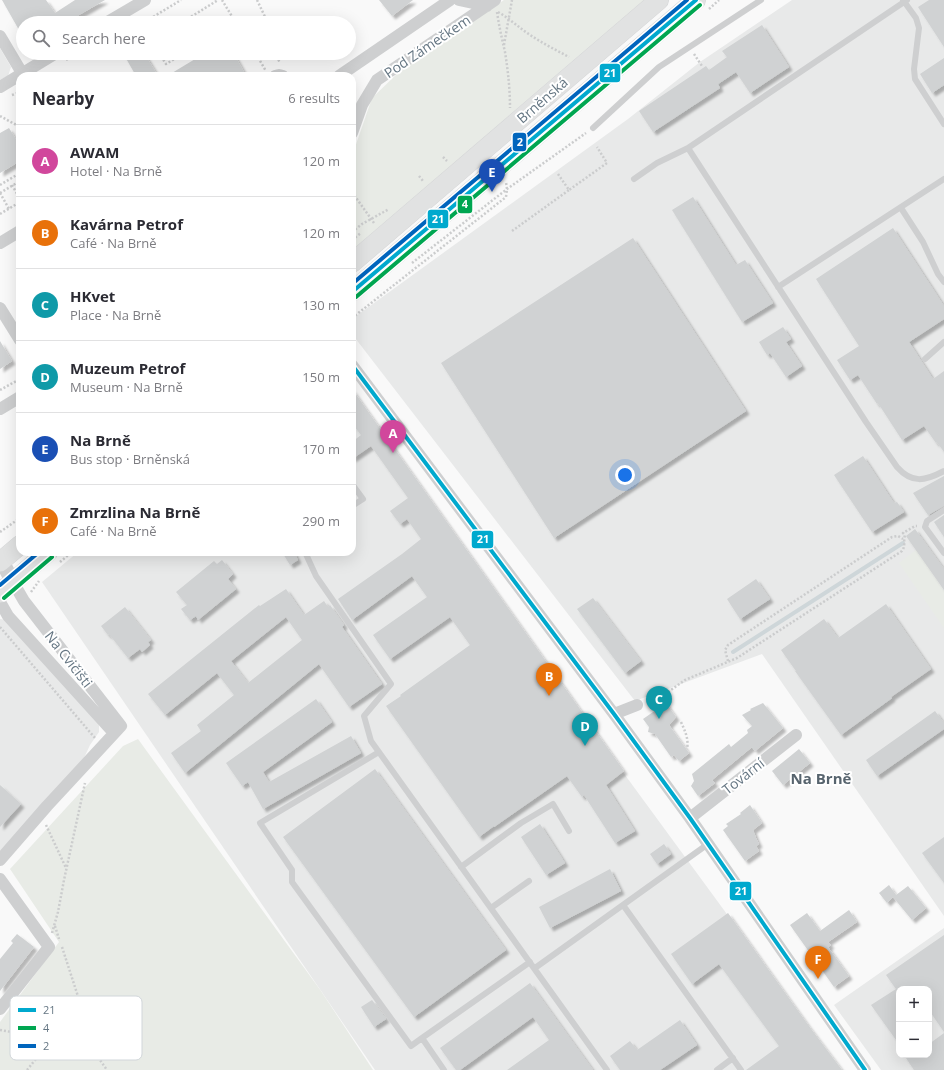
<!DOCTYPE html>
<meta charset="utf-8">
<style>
body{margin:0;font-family:"Open Sans",sans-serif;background:#f7f7f7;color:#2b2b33}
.controls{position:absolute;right:12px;bottom:12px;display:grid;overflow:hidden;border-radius:8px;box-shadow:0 4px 16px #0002}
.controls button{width:36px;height:36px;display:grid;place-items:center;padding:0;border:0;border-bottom:1px solid #e1e1e2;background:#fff;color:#2b2b33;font:20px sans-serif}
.you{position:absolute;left:625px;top:475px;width:14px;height:14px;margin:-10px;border:3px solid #fff;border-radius:50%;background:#1a73e8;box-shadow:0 0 0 6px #1a73e833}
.badge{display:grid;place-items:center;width:26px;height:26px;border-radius:50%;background:#5c6169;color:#fff;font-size:13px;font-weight:700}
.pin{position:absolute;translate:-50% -33px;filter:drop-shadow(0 1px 2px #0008)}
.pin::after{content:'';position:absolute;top:21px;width:14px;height:12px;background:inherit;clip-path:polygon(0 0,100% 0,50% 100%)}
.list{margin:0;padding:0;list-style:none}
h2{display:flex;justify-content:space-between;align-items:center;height:52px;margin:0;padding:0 16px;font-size:17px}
h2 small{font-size:13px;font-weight:400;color:#7c7c81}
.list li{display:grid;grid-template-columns:26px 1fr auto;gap:12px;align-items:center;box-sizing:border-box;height:72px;padding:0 16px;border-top:1px solid #e1e1e2}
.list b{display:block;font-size:15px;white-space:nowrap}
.list p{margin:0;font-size:13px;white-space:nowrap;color:#7c7c81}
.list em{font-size:13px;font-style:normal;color:#7c7c81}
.icon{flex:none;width:22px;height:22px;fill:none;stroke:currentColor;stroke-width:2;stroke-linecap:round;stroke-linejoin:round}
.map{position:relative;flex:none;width:944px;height:1070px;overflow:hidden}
.search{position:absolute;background:#fff;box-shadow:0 4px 16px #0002;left:16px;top:16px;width:340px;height:44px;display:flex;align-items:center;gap:10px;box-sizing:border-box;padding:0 14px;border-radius:22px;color:#7c7c81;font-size:15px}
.panel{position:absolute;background:#fff;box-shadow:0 4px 16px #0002;left:16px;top:72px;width:340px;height:484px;border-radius:12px}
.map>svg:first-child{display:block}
</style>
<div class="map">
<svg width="944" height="1070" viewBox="0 0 944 1070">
<defs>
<filter id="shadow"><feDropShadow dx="3.5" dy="3.5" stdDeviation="1" flood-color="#0004"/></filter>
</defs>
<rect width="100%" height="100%" fill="#f9f9f9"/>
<path fill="#e8e9e9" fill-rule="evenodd" d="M792 0H944V916L762 654 635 701 352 334V319L628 119 700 62Z
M0 48 11 67 8 76 0 80Z
M352 393 606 749 841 1070H375L42 582 78 552H352Z
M0 619 8 620 99 724V732L90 745 84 758 0 853Z
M944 928V1070H881L834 1005ZM899 989H929V1055H899Z"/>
<path fill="#e8ebe6" d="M504 0H650L352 253V156L372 98 399 72Z
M916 550 944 591V628L899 563Z
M138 739 321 991 373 1070H0V1022L59 942 10 869 123 746Z"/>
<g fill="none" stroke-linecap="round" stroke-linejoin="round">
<path stroke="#ced6d9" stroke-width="4" d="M733 652 903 543"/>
</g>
<path fill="#d0d2d3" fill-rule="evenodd" filter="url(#shadow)" d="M2 0H46L55 13 75 0H105L65 23H39L44 20 42 17 31 23H23V37Z
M379 0H413L392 16Z
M929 0H944V47L918 7Z
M762 25 789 67 750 93 736 72 718 84 720 88 653 132 639 111 706 66 709 70 727 57 722 51Z
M123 53H144L158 76H136Z
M205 53H225L228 58 234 54 244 72 237 76H167Z
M944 58V85L932 93 920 74Z
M9 128 20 146V161L0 173V133Z
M693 197 736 265 745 260 773 303 742 322 672 210Z
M893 228 944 306V319L909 342 933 379 944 371V452L937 442 936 443 924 426 902 440 878 403 877 404 858 375 850 380 837 360 859 346 816 279Z
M633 238 746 411 554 538 441 363Z
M783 327 791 339 786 342 802 366 786 377 770 353 767 355 759 342Z
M0 341 12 361 0 369Z
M352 389 624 771 606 785 635 831 615 843 584 795 582 797 567 776 494 827V826L479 837 386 706 401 696 400 695 470 645 450 617 390 659 373 635 427 597 412 576 352 620 338 599 402 554 421 539 407 519 400 524 390 511 408 498 371 446 352 459V442L361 435 352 423Z
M863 456 894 503 897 502 904 512 872 532 834 475Z
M944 476V506L928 515 913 493Z
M944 515V537L934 522Z
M915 529 944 569V590L906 536Z
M282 552H294L298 560 290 565Z
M222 560 233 574 228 579 236 589 198 620 196 616 190 620 181 609 187 605 176 592 214 561 217 564Z
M756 579 770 599 740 619 727 599Z
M286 589 304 615 324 601 328 607 330 605 344 625 342 627 382 684 349 707 319 664 185 773 171 753 201 731 197 725 234 695 217 673 165 715 148 694 259 605 260 606ZM286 617 302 640 248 683 231 661Z
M593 598 641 661 625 673 577 609Z
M886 604 931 669 891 697 892 698 841 735 795 671H796L781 650 824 619 838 638Z
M125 607 151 640 148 642 150 645 142 652 140 649 128 658 109 634 108 635 101 626Z
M316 699 332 722 263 772 269 782 351 736 361 753 263 809 248 782 242 786 226 763Z
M666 703 676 717 669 725 689 753 679 761 674 755 671 757 655 734 648 732 649 727 643 719Z
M763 703 783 728 755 751 752 747 712 780 715 783 698 796 691 786 694 781 692 774 729 744 731 747 748 733 747 730 752 726 742 715 751 710 750 709Z
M935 711 944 723V729L877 776 866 760Z
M799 749 810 763 783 785 772 771Z
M375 769 506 950 414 1017 283 837Z
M0 785 21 804 0 827Z
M750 805 762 823 753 830 756 838 759 844 756 846 759 851 745 861 723 830 728 826 726 824 741 814 740 813Z
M540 824 565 863 546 875 521 837Z
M944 837V883L922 853Z
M664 844 671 854 657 864 650 854Z
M610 869 621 891 550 928 539 907Z
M889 885 896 895 908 886 926 908 912 920 893 897 887 903 879 893Z
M849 910 857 922 828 942 831 945 828 947 849 976 834 987 790 925 807 913 820 931Z
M728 913 808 1025 842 1070H746L779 1046 719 964 692 984 671 954Z
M17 934 34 947 0 991V959L13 943 11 941Z
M944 935V1032L929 1010V989H899V1044L871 1005 896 989 886 975Z
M530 983 593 1070H507L549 1040 533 1017 460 1070H456L440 1048Z
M372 1000 386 1019 374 1027 361 1007Z
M680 1020 697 1045 660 1070H620L610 1056 630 1041 637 1050Z
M944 1033V1070H914L904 1055H929V1044Z"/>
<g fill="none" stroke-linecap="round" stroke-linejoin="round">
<defs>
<path id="primary" d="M352 263 659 0
M352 292 696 0
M0 562 20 545
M0 593 48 552"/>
</defs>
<use href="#primary" stroke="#d5d6d7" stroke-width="20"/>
<path stroke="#cbcccd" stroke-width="2.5" stroke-dasharray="2 2" stroke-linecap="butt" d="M222 0 236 23
M257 0 268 23
M709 9 719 0
M497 12C499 26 502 39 505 52 508 71 510 89 510 108
M498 12C507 17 515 24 523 30 538 41 554 49 569 57
M85 23 95 17
M143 23 181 0
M181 23 218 0
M504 45 512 0
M81 53 88 57 94 53
M159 53 166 64 185 53
M229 53 230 54
M255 53 256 54 275 53 280 63
M256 54 266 71
M694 54 702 66
M66 60 77 53
M12 95 20 92
M0 116 20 127
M443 157 447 161
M558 174 569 190 607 163 597 147
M419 176 423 181
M0 185 20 173
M12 185 20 199
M352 192 374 223
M0 193 20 181
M0 193 9 209
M0 214 20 202
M512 231 569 190
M352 232 362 224 389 209
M352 240 361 233
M412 263 507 189 586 133
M352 318 506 197 507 189 506 182
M0 390 20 379
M0 532 20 518
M60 562 72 552
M31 592 39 581
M0 627 95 738
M728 661 725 650 728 645 892 537 898 536 903 539
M668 692 685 680 737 658 902 551C906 545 903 542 905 535L903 533 915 526H917
M667 705 669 703
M681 722C685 731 689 739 687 749
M46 825 66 868
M55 926 59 939
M52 933 58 912 64 880 85 783
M62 947 97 1055
M0 1030 52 1039
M27 1070 52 1039 72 1035 86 1040 107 1070"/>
<path stroke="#cecfd0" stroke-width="6" d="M903 0 916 18 919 28 914 69 915 79 944 124
M593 128 659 67 761 0
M688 148 866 422 897 467C912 484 925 481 944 471
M634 179 657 163 688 148 907 0
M901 208 923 242 938 274 944 282
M778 287 944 179
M925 359 944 342
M352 484 363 499 352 506
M944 510 927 521 925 527 944 553
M305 552 316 576 391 684 364 716 371 741 607 1070
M379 752 260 823 292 870V882L411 1046 422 1038
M461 867 521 823 553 804 569 831
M623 905 741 1070
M491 908 529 881
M535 968 708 844
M444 1070 422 1038 530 962
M717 1070 733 1058"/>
<path stroke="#cecfd0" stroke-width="12" d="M459 0 487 6
M106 23 145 0
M0 36 22 73
M275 76 279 75 283 76
M339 76 450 0
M0 87 56 53
M352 133 362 105 377 80 495 0
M0 243 20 231
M0 308 20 340
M352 365 614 714 690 818 865 1070
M0 409 20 397
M0 602 8 616 114 733
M614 714 637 705
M690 818 796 735
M0 860 47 806 121 726 24 601 13 582
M0 879 49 947 0 1009"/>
<path stroke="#cecfd0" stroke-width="15" d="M0 558 13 582"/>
<use href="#primary" stroke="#e1e2e2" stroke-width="19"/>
<defs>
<path id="bus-1" d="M352 292 696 0
M352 365 614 714 690 818 865 1070"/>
<path id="bus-2" d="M356 297 700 5
M4 598 52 557"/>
<path id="bus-3" d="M352 284 687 0
M0 585 39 552"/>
</defs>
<use href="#bus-1" stroke="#fff" stroke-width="7"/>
<use href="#bus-2" stroke="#fff" stroke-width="7"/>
<use href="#bus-3" stroke="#fff" stroke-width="7"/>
<use href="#bus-1" stroke="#00a9ce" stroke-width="4"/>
<use href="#bus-2" stroke="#00a651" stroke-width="4"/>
<use href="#bus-3" stroke="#0065bd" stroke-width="4"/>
</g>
<g text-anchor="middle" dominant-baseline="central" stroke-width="4" stroke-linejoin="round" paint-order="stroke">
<g font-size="14" fill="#657683" stroke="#fff">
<text transform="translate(427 46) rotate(-34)">Pod Zámečkem</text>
<text transform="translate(542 100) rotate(-41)">Brněnská</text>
<text transform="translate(69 659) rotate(52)">Na Cvičišti</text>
<text transform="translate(743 776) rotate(-38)">Tovární</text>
</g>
<g font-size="15" font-weight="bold" fill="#57646e" stroke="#fff">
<text x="821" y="778">Na Brně</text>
</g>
</g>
<rect x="10" y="996" width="132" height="64" rx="6" fill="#fff" stroke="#d1d6da" stroke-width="1"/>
<rect x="18" y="1008" width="18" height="4" fill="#00a9ce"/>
<rect x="18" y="1026" width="18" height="4" fill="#00a651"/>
<rect x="18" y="1044" width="18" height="4" fill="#0065bd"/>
<g font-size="11" fill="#657683">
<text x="43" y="1014">21</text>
<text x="43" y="1032">4</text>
<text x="43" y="1050">2</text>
</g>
<g stroke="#fff" stroke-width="1.5">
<rect x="599" y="63" width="22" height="20" rx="4" fill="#00a9ce"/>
<rect x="512" y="132" width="15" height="20" rx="4" fill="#0065bd"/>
<rect x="457" y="195" width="16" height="19" rx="4" fill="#00a651"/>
<rect x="427" y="209" width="22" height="20" rx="4" fill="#00a9ce"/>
<rect x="471" y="530" width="23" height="19" rx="4" fill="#00a9ce"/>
<rect x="729" y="881" width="23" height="20" rx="4" fill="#00a9ce"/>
</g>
<g font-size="11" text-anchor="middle" font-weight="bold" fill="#fff">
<text x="610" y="77">21</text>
<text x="520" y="146">2</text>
<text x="465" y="208">4</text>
<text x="438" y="223">21</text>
<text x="483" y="543">21</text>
<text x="741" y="895">21</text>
</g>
</svg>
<div class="controls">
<button>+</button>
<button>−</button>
</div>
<div class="you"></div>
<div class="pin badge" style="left:393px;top:453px;background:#d1479c">A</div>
<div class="pin badge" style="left:549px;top:696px;background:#e8710a">B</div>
<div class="pin badge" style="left:659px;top:719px;background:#0f9aa8">C</div>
<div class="pin badge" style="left:585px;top:746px;background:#0f9aa8">D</div>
<div class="pin badge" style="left:492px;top:192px;background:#1a4fb4">E</div>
<div class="pin badge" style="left:818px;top:979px;background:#e8710a">F</div>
<div class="search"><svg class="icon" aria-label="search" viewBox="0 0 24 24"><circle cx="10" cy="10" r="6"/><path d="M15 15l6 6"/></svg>Search here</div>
<section class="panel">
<h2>Nearby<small>6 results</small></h2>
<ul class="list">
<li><span class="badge" style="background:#d1479c">A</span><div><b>AWAM</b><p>Hotel · Na Brně</p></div><em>120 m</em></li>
<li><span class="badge" style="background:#e8710a">B</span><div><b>Kavárna Petrof</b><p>Café · Na Brně</p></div><em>120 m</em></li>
<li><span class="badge" style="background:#0f9aa8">C</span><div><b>HKvet</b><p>Place · Na Brně</p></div><em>130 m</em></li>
<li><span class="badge" style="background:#0f9aa8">D</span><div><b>Muzeum Petrof</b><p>Museum · Na Brně</p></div><em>150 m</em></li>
<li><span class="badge" style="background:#1a4fb4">E</span><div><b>Na Brně</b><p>Bus stop · Brněnská</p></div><em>170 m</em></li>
<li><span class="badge" style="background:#e8710a">F</span><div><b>Zmrzlina Na Brně</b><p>Café · Na Brně</p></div><em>290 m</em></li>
</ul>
</section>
</div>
